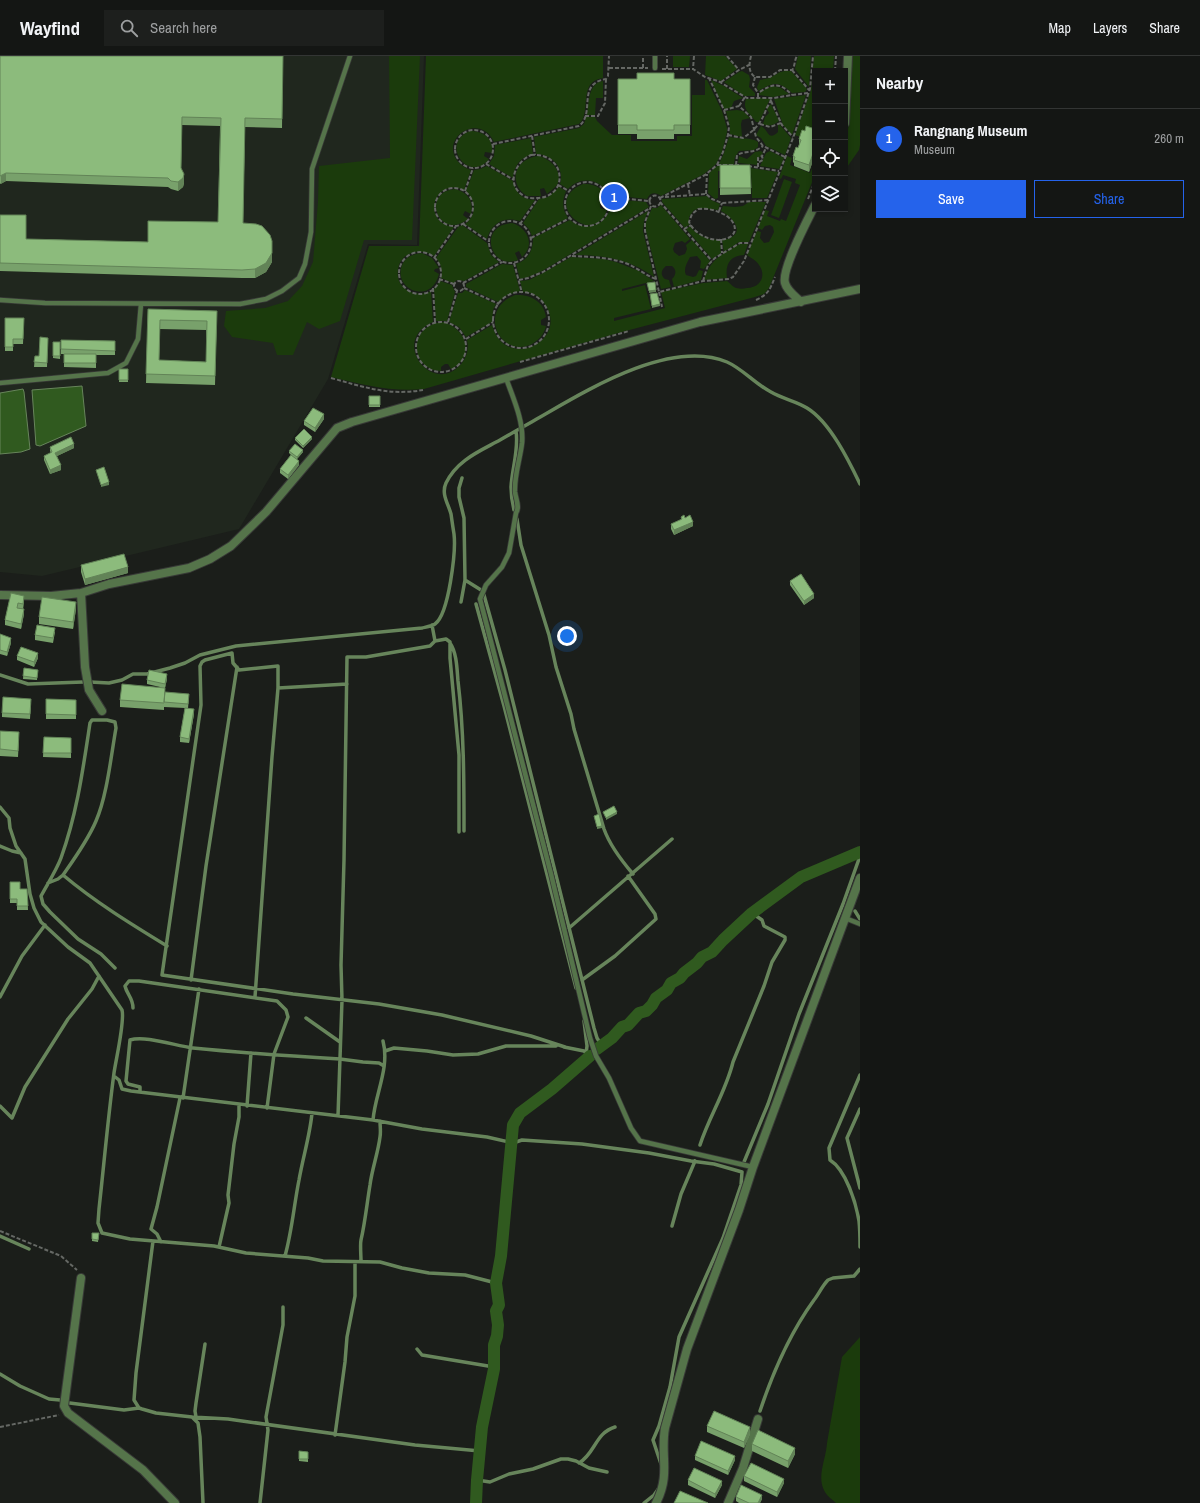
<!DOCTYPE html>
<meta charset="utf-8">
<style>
body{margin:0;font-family:"Archivo Narrow",sans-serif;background:#1d1f1d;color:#f1f3f6}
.controls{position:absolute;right:12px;top:12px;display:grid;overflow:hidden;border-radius:0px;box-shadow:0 2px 6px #0003}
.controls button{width:36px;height:36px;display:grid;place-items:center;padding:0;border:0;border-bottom:1px solid #333534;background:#141614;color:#f1f3f6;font:20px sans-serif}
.you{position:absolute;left:567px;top:580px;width:14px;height:14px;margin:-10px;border:3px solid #fff;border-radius:50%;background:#1a73e8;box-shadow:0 0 0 6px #1a73e833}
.badge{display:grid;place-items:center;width:26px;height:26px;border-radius:50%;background:#2563eb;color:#fff;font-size:13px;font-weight:700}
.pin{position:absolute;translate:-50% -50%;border:2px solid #fff;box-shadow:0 1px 4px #0006}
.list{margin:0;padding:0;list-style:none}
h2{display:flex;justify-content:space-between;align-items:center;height:52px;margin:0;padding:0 16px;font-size:17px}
h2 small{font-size:13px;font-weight:400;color:#9d9fa0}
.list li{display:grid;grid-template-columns:26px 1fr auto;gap:12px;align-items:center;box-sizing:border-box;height:60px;padding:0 16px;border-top:1px solid #333534}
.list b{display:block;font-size:15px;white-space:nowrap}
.list p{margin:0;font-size:13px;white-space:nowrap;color:#9d9fa0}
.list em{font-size:13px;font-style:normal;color:#9d9fa0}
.actions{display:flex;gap:8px;padding:12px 16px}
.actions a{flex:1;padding:9px 0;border:1px solid #2563eb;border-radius:0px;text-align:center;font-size:14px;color:#2563eb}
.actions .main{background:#2563eb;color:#fff}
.icon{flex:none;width:22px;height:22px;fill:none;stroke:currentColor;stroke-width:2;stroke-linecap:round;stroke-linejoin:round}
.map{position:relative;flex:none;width:860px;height:1447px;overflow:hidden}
header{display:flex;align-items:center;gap:24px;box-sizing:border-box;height:56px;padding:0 20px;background:#141614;border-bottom:1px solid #333534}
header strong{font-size:19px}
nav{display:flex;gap:22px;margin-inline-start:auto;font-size:14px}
.search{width:280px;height:36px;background:#1d1f1d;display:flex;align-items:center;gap:10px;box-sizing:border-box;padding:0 14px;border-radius:0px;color:#9d9fa0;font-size:15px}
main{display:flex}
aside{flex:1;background:#141614}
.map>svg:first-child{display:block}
</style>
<header>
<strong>Wayfind</strong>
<div class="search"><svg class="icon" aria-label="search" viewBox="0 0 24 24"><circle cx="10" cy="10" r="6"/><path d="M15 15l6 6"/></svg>Search here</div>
<nav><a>Map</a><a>Layers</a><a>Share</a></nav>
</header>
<main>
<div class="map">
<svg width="860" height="1447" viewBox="0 0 860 1447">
<rect width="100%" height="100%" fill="#1b1e1a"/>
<path fill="#20271e" d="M0 0H424L417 189 368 188 328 323 239 473 42 520 0 516Z"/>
<path fill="#1b3b0c" d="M389 0H420L412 184H364L340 265 319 273 307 266 293 299H277L273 287 232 281 224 270 226 255 265 252 288 245 302 230 313 206 318 146 319 110 390 102Z
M426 0H603V22C577 25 592 58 579 68L494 86C481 57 442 79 456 103 460 109 465 112 471 114L464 134C434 120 420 167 454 171L434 200C420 191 400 196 398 214 395 233 416 243 431 235L433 266C388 285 434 342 462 307 467 301 469 292 467 284L492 269C504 315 568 287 546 250 541 241 533 236 523 236L520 225 529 224 543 217 571 201 604 203 616 206 639 215 654 225 622 233V235L645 229 651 253 614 262V265L665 252 661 236 703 227 727 225C729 226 732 230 734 231 737 233 743 233 747 232 760 232 767 220 759 209 756 204 751 202 747 199L757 175 761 176 760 182 764 187 769 186 774 176 773 171 770 169 765 170 762 174 758 172 765 154 769 155 767 160 780 165 781 163 786 165 800 129 795 127 796 123 783 119 781 123 779 122 787 100 792 102 790 109 810 117 815 105V119L769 232 764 238 755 241 618 277 424 333C390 336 364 329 331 321L369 190H419Z
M673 0H690L689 11H673Z
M706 0H725L737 13 721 25 705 19Z
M798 0H811L809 31 795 13Z
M814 0H834L833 15H815V78L803 74 800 81 795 79 811 34Z
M851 0H860V89L859 94 845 114V87L847 82 849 65Z
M742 15 749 19 750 23 749 31 755 37V40H744L724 26 739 16Z
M785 15H791L807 33 805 36 792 37C778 24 773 27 758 35L757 31 760 24 770 22 780 16Z
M705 24H707L722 55 727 72V76L722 96 716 108 704 118 661 140C656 136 650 136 647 143L609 139C601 123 581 119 568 133L560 128C565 112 552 98 536 98L534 81 579 72 584 68 586 61H595L597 65 612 79H631V85H677V80H692V39H705Z
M711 24 724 30 743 42 734 45 731 52 724 53Z
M603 25V42H596L595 59H587C589 47 588 27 603 25Z
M773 30 781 32 789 38 773 41 759 39V37L767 32Z
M806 39 792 79 783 69 774 43Z
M762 42 770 43 759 66H756C750 57 742 54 746 43Z
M771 48 779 65C774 69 769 71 763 68L765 61 769 57 767 53Z
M737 54 743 55 750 62 742 64 741 68 742 81 730 78V71L726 55Z
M778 69H780L791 82 785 99 766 90 761 82 756 79 761 70C768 73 768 86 778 76Z
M470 75C484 75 494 83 492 97L485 96 484 100 489 103C470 128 438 88 470 75Z
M729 81C737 83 753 81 758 86V91L754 94 739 95 735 101 734 108H719L724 97Z
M531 82 533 98C521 101 514 109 513 122L489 108 494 100 495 89Z
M761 95 763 97 757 104 758 109 738 107 739 100 747 103 755 96Z
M770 95 784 102 779 113 760 110 766 97Z
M539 100C550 103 564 115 557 129 555 132 550 135 547 138L544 132 540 133 541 140H527C507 127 515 102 539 100Z
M487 110 513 125C516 138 522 143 535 144L520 165C504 160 491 167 487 183L465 168C477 159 476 145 466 135L474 114 480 113Z
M717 110H737L778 116 767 142H752L751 115H718V142L715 143 708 137 709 117Z
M784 123 792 126 779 162 771 159Z
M583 128C595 127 607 134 608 147L600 148V152L607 154C594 193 539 146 583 128Z
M559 131 566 135C562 145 562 153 568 162L532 180 529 173 523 167 539 143 548 141Z
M455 133C468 136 474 146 471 158L465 155 463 159 468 163C439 186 420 136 455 133Z
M707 140 711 144 720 148 718 154 702 152 694 154 689 161V169L685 172 662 146V143Z
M610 143 646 146 649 151 542 215 528 221 520 223 516 208C528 204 533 195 533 182L570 164C587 179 614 166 610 143Z
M749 146H766L749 186H739L724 196 722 184C747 180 736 163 721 155L723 150 735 151 743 150Z
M661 149 690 183 685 187 682 185 675 187 673 193 674 196 679 200 685 198 687 193 686 189 692 184 710 205 704 213 700 212 701 205 697 200 690 201C687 207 683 213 686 219L693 221 696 220 699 214 703 215 701 224 674 231 672 223C676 219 677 214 672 210H666C661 214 660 219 665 223L669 224 671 231 661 233 646 175V166L652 152H657Z
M648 155 644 165 643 175 654 221C630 203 603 199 575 199Z
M512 167C527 171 536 189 522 201L519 195 515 197 518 204C490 215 477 169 512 167Z
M462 169 487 187 491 199 499 206 464 225 457 224 453 227 441 222C443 215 441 208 436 202L458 171Z
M690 170C697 180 708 184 720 184L721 197 712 203 686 173Z
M740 188H748L744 199C730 200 725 208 727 222L704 224C710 203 722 198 740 188Z
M422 197 432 202 439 212 435 213 434 215 439 218C431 251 390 232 403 207 407 200 414 198 422 197Z
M502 208 513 209 520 235 507 239 498 246 466 231V228Z
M440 225 452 229 455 236 447 265H436L434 233Z
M465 234 496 248 493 254 492 266 466 281 459 271 449 266 458 237H462Z
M515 239C530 238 544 245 546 261L541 264V269L546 270C544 279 538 285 530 289 499 301 477 254 515 239Z
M443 266C468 273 475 302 451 313L448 308H445L441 311V315C410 314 407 269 443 266Z
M860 1281V1447H836C833 1444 827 1440 825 1436 816 1421 826 1404 827 1387L842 1301Z"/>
<path fill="#305a1f" stroke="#67855b" d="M82 330 86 370 40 390 36 389 32 334Z
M23 333 24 336 30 393 21 396 0 398V337Z"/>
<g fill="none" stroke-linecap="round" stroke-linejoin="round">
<path stroke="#67855b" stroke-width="3.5" d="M514 454C512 446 511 439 511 431 512 412 519 394 516 375
M517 463 521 489 549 579 556 611 571 658 574 673 604 773C610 790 621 804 633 818
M465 524 481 534
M484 539 505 614 594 972 597 982 602 990
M461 546 465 524 464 462 459 441V432L462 422
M476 548 504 650 576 932
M435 585 446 583 450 586V602L459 699V776
M450 587C457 597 457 614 458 625 464 675 464 725 464 775
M0 619 28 628 83 626
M90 626 109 627 122 624 133 618H147L170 612 185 607 200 599 236 590 422 572C426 571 432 570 435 568 449 558 456 495 454 478 453 472 452 465 451 458 448 447 441 438 446 427 457 404 480 395 500 384 512 377 523 371 535 364 584 336 669 282 727 306 743 313 755 328 771 336 783 343 796 345 807 352 830 366 849 405 860 428
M347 628 278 632V610L239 614 233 607 232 597 205 604 202 606 200 610 201 649 162 919 293 938 379 948 442 959 531 980 565 991
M0 751 9 762 10 772 16 790 25 803 30 838 34 852 41 866 68 891 90 907 122 954C125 965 116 1003 114 1017 108 1062 104 1108 99 1153L98 1167 102 1177 130 1183 214 1190 246 1197 308 1202 323 1205 380 1206 402 1212 429 1217 465 1219 496 1227
M0 790 12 795 21 797
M63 819C95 846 131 868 167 890
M48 827 58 823 63 819C75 802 88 784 96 765 107 740 111 700 116 672L115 666 107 664H92L90 667C83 713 77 758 61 802 56 815 48 827 41 840L43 848 50 856 78 883 101 898 115 912
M855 855 860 863
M569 872 672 783
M191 924 206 810 237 611
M582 924 615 900 656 863 655 858 628 820
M0 941 22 900 45 869
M255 941 272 701 278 632
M133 952C133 942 127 939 125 930L129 925H139L277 945 286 954 288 961 274 998 267 1052
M306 962 340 986
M584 965 587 990 586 998
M564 991 584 995 589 1001
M385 995 394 992 427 995 453 999 478 998 506 990H556
M860 1019 829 1092 830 1104C846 1114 856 1147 859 1165 860 1174 860 1183 860 1191
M114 1020 119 1024 122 1033 131 1035 373 1064 422 1073 487 1081 513 1087 522 1084 582 1088 649 1097 691 1105 714 1108 742 1116
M140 1036V1031L128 1028 126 1025 130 984C145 979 176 990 193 992 242 997 291 1000 340 1003L363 1006 379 1007 384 1010
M183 1042 199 933
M0 1050 12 1062 25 1031 68 963 92 933 99 920
M247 1050 251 997
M860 1053 847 1082 860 1132
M338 1060 342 944 341 909 344 804 347 601H366L430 590 435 585 432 569
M373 1064C375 1038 390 1012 383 985
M700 1089C709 1061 726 1035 733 1006L764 930 772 906 785 884V881L764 870 762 864 752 857
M744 1106 768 1048 799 958 843 848 860 800
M672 1170 681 1138 695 1105
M0 1180 29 1193
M153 1185 136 1317 134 1344 139 1352 142 1353 156 1357 192 1361 198 1367 200 1381 203 1447
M161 1186 157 1178 151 1173 157 1151 180 1042
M219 1191 229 1147 228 1139 234 1088 239 1061V1049
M285 1200C292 1175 294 1149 299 1124 303 1101 310 1079 312 1057
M361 1205C361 1200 360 1188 361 1184 365 1167 367 1147 370 1129 372 1113 378 1097 380 1081 381 1076 380 1070 380 1065
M417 1293 422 1299 494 1311
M0 1318 20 1330 49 1343 60 1344 62 1346 124 1354 139 1352
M760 1355C773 1316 790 1277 814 1244 819 1238 822 1230 828 1224L833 1222 854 1220 860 1213
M192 1361 228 1363 415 1389 480 1395
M196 1361 195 1355 196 1347 205 1288
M335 1379 345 1306 347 1281 355 1240V1206
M579 1407C595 1398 595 1377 615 1371
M661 1408 653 1384 659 1370 670 1331 679 1281 723 1182 741 1129 742 1116
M477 1424 490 1426 509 1418 533 1413 561 1403H568L576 1405 589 1412 607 1416
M260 1447 268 1374 266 1361 283 1269V1251
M644 1447 654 1439 659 1432"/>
<path stroke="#305a1f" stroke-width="12" d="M597 993 612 982 622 971 628 969 639 957 646 955 652 949 656 942 667 934 671 927 680 922 684 917 697 907 702 901 712 896 723 884 752 857 801 821 860 796
M476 1447 477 1424 482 1371 494 1313V1289L497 1280 498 1269 496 1255 499 1249 496 1227 501 1200 513 1069 520 1057 552 1033 590 1000"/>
<defs>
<path id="service" d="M655 12V0
M0 244 45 247 240 248 266 243 282 235 299 222 305 208 311 176 312 113 350 0
M506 322C513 342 524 365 522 387 520 404 514 420 515 436 516 444 520 451 516 457L509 497 502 511 486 529 480 543 551 818 590 982 596 1000 609 1022 631 1072 640 1085 753 1111
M0 327 108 317 126 307 138 283 141 248
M845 862 860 868"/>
<path id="minor" d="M845 67 848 0
M801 246C796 241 787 235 785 227 781 214 808 163 815 149
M0 539 51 540 81 537
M102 655 89 634 85 611 81 537 109 528 189 512 210 503 231 490 266 456 337 372 352 366 700 266 860 233
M81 1222 64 1350 68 1357 143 1414 175 1447
M656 1447C671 1418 660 1400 665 1372L687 1293 739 1154 753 1111 860 822
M728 1447 743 1412 758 1363"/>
</defs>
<use href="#service" stroke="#383a37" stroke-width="6"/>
<use href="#minor" stroke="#383a37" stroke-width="10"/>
<path stroke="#656864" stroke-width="2" stroke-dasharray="4 2" stroke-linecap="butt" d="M694 0 693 13 705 21 718 25 747 42H774L792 39 808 37
M727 0 739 14
M751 0C749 8 748 16 755 21H770L780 14H792C795 11 794 5 797 0
M609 12H648
M643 12V0
M662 13H693
M667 13V0
M792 14 809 34
M835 15 836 0
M755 21 753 29 758 37
M721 26 739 14 749 9
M758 41V37C772 28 779 25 792 39
M771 45 782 69 793 81
M739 50 745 41
M724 54 739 50 751 61 756 81 763 90 785 101
M585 60H598L605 47 606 23
M760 68 770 71 781 67
M455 93a19 19 0 1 1 38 0a19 19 0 1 1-38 0Z
M728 79 743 82C755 74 761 67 766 54 767 50 771 47 771 42
M532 80 535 99
M493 88 579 70C596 57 576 28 606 23L608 20 609 0
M531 99C565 96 570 139 539 142 534 142 528 143 524 140 505 129 515 106 531 99Z
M759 106 763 104 762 100 766 92
M486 108 514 124
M717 109H740
M736 109 737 99C747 94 753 98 763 90
M748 110 779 115
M758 111V102L762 100
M565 148a22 22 0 1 1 44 0a22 22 0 1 1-44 0Z
M688 128 690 140
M558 129 569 135
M435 151a19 19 0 1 1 38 0a19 19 0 1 1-38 0Z
M465 135 473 112
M706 138 707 118
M649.5 145a5.5 5.5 0 1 1 11 0a5.5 5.5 0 1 1-11 0Z
M608 141 649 145
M665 141 706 138 712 143 722 147 768 144
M660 142 705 119 717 109 723 96 728 79 729 71 724 54 709 22
M808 143 815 125
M660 146 712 205
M651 150 645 166V175L659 236 703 225 729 223 733 221 744 205 793 82 810 33 813 0
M698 153C708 152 716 154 725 159 733 163 741 176 728 182 714 188 695 179 689 166L692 158Z
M719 155 722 147
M489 186a21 21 0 1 1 42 0a21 21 0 1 1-42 0Z
M463 168 488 185
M520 168 538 142
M684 173 691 169
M531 182 570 162
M721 183 722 197
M399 217a21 21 0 1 1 42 0a21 21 0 1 1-42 0Z
M572 200C591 201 609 201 628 208 637 212 647 220 656 223
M434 202 456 170
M514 207 522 237
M439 223 454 228
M519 224 528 222 543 216 650 152
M703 225 708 209 715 202 740 187H750
M454 230a5 5 0 1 1 10 0a5 5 0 1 1-10 0Z
M463 227 502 206
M433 232 435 266
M464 232 499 248
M659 236 662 251
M493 264a28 28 0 1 1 56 0a28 28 0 1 1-56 0Z
M756 244C769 238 770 233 775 221
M416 291a25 25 0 1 1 50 0a25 25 0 1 1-50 0Z
M448 266 457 235
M466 283 493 266
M520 306 629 275
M331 322C364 331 389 340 423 334
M0 1175 61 1200 77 1214
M0 1371 59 1359"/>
<use href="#service" stroke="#55744a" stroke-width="4.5"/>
<use href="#minor" stroke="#55744a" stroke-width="8"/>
</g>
<path fill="#78a16b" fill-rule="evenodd" d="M0 0H283L282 72 245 71 243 167 272 206 266 216 255 222H242L0 215V159L26 183 148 186 218 166 220 70 182 69 181 112 184 127 183 131 178 135 171 133 168 131 6 125 0 128Z
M618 23H690V78H674V83H637V78H618Z
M815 73V99L809 116 794 110V107L793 106V100L798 92 799 89V83L805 75Z
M720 109H750L751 138 720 139Z
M148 253 217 255 215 329 146 327ZM160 273 206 274V306L159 304Z
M5 262H24L23 288H13V295H5Z
M48 282 47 311H34L35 300H39Z
M61 284 115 285V299H96V312L64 311V298H73H61Z
M53 286H60V303L53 302Z
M119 313H128V326H119Z
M369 340H380V351H369Z
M324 363 315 376 304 369V365Z
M295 382 312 383 303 392 295 384Z
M50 391 74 392 57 400 61 414 50 418 44 404V400L51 397 50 395Z
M289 395 303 396 297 403 299 409 288 423 280 417V413L291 399 289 397Z
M681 461 685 462 693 470 674 479 671 473V468L681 464Z
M81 509 128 517 85 529 81 516Z
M790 525 814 542 804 549 790 529Z
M11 537 24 545 23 553 18 552 24 558 21 573 5 569V564Z
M76 553 73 573 39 568V561Z
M55 576 53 587 35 584V579Z
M0 578 11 587 7 600 0 598Z
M17 600 38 602 34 611 17 604Z
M24 612 38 614 37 624 23 623Z
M167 623 165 632V636L189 642 188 652 194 658 189 687 180 686V681L185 652 164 651V650V654L120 651V644L160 631 147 628V624Z
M46 643 76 644V663H46Z
M31 647 30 663 2 661V657Z
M0 675 19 683 18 701 0 700Z
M44 681 71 682V702L43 701Z
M10 826 20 833H27L28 854H17V847H10Z
M92 1177H99L98 1186 92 1185Z
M707 1370 750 1378 744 1392 707 1376Z
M752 1388 795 1398 788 1412 752 1395Z
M299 1395 308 1396V1406L299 1405Z
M695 1400 735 1404 728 1419 695 1404Z
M744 1420 784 1427 777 1441 744 1425Z
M688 1424 722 1429 715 1442 688 1429Z
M736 1441 762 1443 760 1447H739L736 1445Z"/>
<path fill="#628357" d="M815 92V99L809 116V109Z
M6 117V125L1 128V120Z
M184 118V127L183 131 178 135V126Z
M272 185V206L266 216 255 222V213Z
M656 234V236L649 237V235Z
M660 248V250L652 252V250Z
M324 358V363L315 376V372Z
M312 381V383L303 392V390Z
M74 388V392L55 401V397Z
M303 394V396L297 403V401Z
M299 405V409L288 423V419Z
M61 409V414L50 418V414Z
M109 426V429L101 431V429Z
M693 466V470L674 479V474Z
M128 511V517L85 529V523Z
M814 538V542L804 549V545Z
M24 540V545L23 553V548Z
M76 546V553L73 573V566Z
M24 553V558L21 573V568Z
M11 582V587L7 600V596Z
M38 597V602L34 611V606Z
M167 618V623L165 632V628Z
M194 653V658L189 687V683Z
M617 756V758L606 764V762Z
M602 770V772L597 773V771Z
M750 1371V1378L744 1392V1386Z
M795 1392V1398L788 1412V1405Z
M735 1400V1404L728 1419V1415Z
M784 1423V1427L777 1441V1436Z
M722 1425V1429L715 1442V1438Z
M762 1439V1443L760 1447H758Z"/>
<path fill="#8cbb7c" stroke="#628357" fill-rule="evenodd" d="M0 0H283L282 63 245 62 243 167 256 168 262 170 270 179 272 185V197L266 207 255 213 242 214 0 207V159H26V183L148 186V165L218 166 221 62 182 61 181 112 184 118 183 122 178 126 171 125 168 122 6 117 0 120Z
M637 17H674V23H690V69H674V74H637V69H618V23H637Z
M806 70 815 73V92L809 109 794 104 795 101 793 100 796 91 798 92 801 84 799 83 802 74 805 75Z
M720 109H750L751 132H720Z
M655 226 656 234 649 235 647 227Z
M657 237 660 248 652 250 650 238Z
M148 253 217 255 215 320 146 318ZM160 264 207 265 206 306 159 304Z
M5 262H24L23 283H13V291H5Z
M40 281 48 282 47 307 34 306 35 300H39Z
M61 284 115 285V295L61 293Z
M53 286H60V300H53Z
M64 298H96V307H64Z
M119 313H128V324H119Z
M369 340H380V349H369Z
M313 352 324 358 315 372 304 365Z
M304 373 312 381 303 390 295 382Z
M71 381 74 388 55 397 61 409 50 414 44 400 52 396 50 391Z
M295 388 303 394 297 401 289 395Z
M291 399 299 405 288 419 280 413Z
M104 411 109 426 101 429 96 414Z
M684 459 685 462 690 459 693 466 674 474 671 468 682 463 681 461Z
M124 498 128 511 85 523 81 509Z
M801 518 814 538 804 545 790 525Z
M11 537 24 540 23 548 18 547 17 552 24 553 21 568 5 564Z
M42 541 76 546 73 566 39 561Z
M37 569 55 572 53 582 35 579Z
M0 578 11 582 7 596 0 594Z
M21 591 38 597 34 606 17 600Z
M24 612 38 614 37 622 23 620Z
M149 614 167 618 165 628 147 624Z
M122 628 165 632 164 647 120 644Z
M165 636 189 638 188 648 164 646Z
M3 641 31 643 30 658 2 657Z
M46 643 76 644V659L46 658Z
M185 652 194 653 189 683 180 681Z
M0 675 19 676 18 695 0 693Z
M44 681 71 682V697H43Z
M614 750 617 756 606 762 603 756Z
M599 758 602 770 597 771 594 760Z
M10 826H20V833H27L28 850H17V843H10Z
M92 1177H99L98 1184 92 1183Z
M714 1355 750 1371 744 1386 707 1370Z
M758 1374 795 1392 788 1405 752 1388Z
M701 1385 735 1400 728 1415 695 1400Z
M299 1395 308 1396V1403H299Z
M751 1407 784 1423 777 1436 744 1420Z
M694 1412 722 1425 715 1438 688 1424Z
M741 1429 762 1439 758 1447H749L736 1441Z
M680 1435 708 1447H674Z"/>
</svg>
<div class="controls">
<button>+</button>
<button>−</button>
<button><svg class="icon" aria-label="locate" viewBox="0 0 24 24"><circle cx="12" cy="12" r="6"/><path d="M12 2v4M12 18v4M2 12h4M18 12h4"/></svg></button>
<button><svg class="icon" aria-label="layers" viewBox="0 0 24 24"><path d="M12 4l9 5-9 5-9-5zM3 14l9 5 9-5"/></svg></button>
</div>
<div class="you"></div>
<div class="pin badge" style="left:614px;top:141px">1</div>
</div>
<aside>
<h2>Nearby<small></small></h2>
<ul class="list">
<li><span class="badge">1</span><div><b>Rangnang Museum</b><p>Museum</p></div><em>260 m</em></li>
</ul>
<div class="actions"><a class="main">Save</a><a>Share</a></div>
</aside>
</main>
